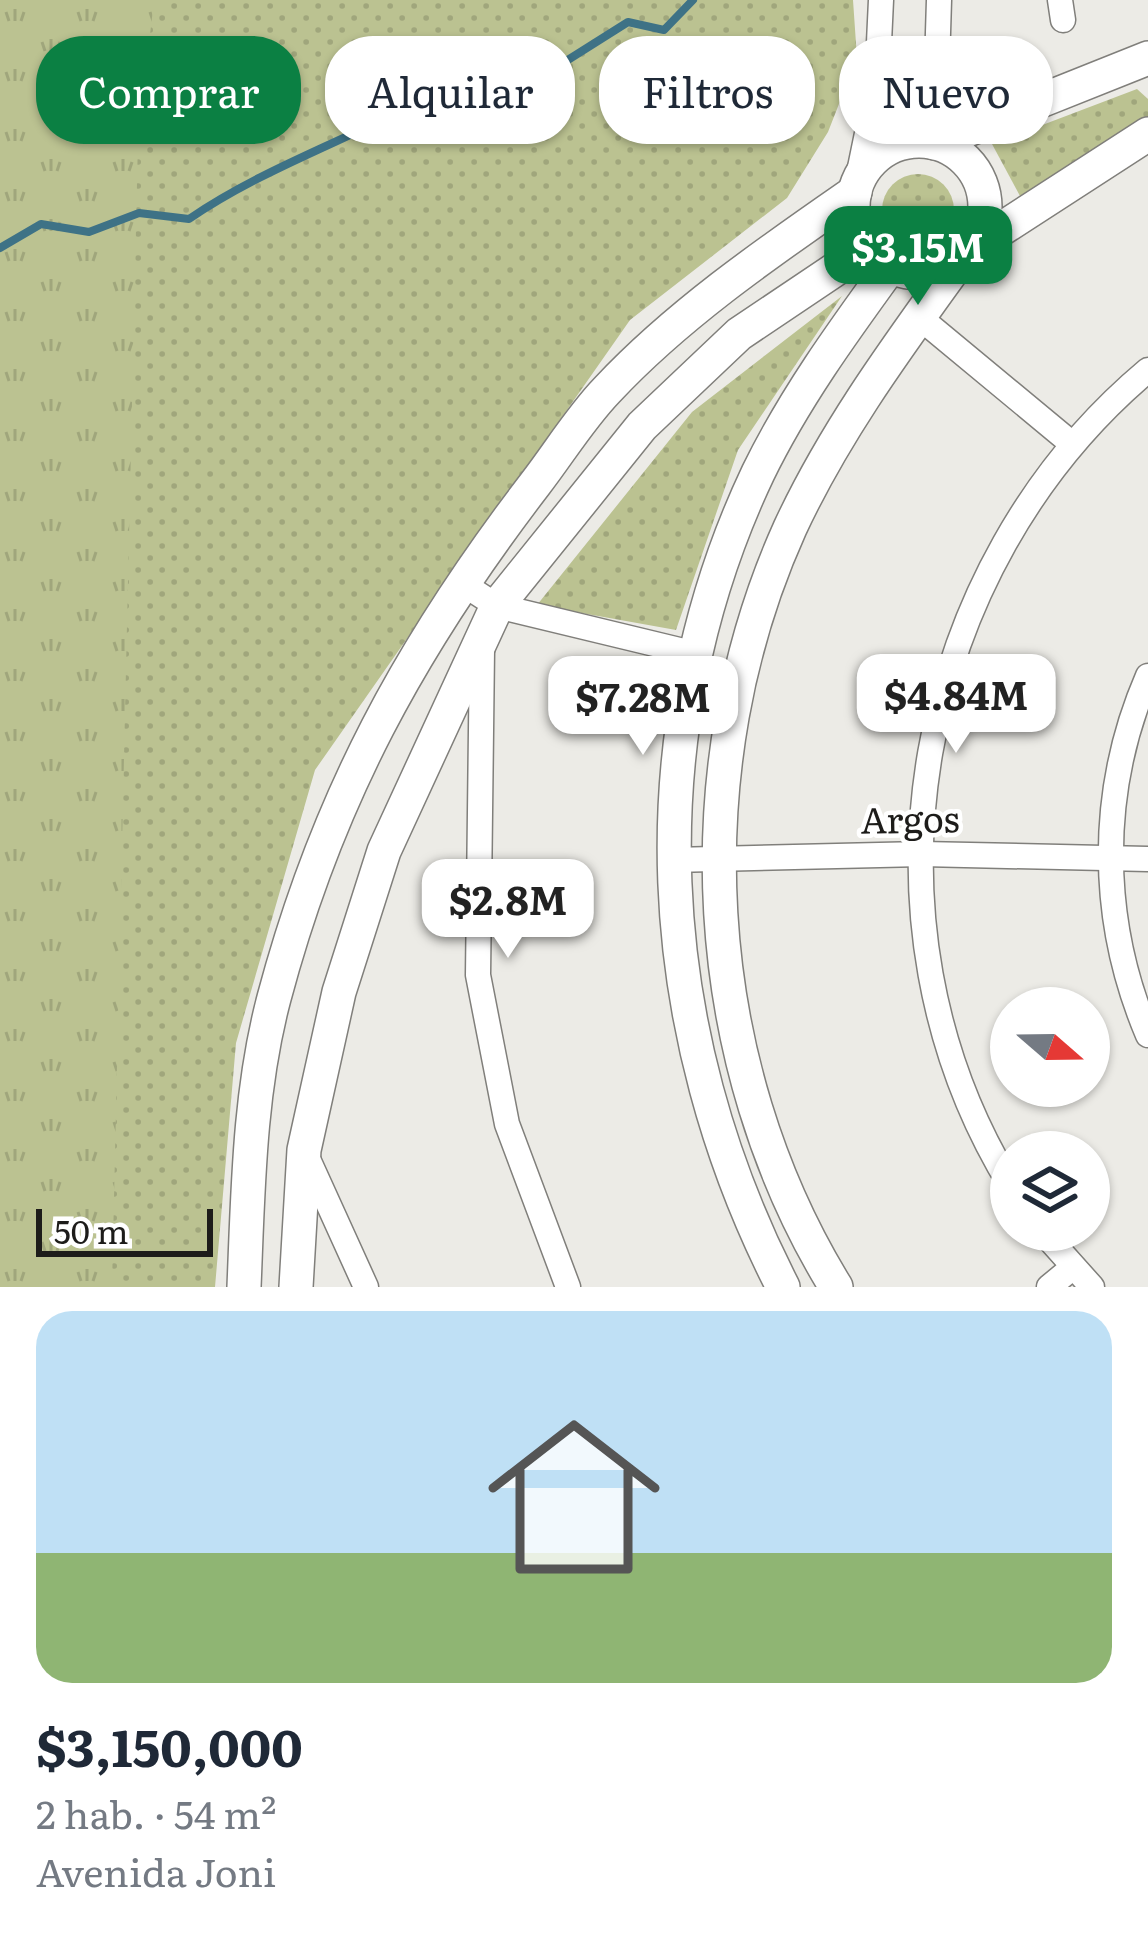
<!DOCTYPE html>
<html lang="es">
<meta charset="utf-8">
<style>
body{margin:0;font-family:Literata,serif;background:#f6f6f7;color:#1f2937;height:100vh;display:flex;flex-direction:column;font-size:45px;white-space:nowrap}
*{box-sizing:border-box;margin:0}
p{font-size:39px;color:#747a83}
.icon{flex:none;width:66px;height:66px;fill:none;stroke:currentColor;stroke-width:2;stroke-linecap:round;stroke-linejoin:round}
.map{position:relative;height:1287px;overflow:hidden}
.drawer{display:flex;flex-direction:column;background:#fff;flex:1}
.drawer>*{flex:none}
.banner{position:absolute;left:36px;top:36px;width:1077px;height:108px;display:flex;gap:24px}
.needle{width:78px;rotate:110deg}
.controls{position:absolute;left:990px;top:987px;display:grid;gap:24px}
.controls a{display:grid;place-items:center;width:120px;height:120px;border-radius:50%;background:#fff;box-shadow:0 3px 9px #0004;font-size:60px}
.scale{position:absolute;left:36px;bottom:30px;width:177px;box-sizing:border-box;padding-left:12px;border:6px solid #1d1c1a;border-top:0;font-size:33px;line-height:42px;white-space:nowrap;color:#1d1c1a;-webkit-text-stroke:9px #fff;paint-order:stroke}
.price{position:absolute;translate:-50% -102px;padding:0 27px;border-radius:24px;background:#fff;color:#222;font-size:39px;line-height:78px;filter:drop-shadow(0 3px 6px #0008)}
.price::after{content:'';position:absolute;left:50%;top:72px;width:36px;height:27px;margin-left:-18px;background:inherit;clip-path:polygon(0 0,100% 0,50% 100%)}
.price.selected{background:#0b8043;color:#fff}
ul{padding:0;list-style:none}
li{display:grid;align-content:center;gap:24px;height:636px;padding:0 36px}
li+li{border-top:3px solid #e0e1e3}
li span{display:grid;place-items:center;height:372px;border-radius:36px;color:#555}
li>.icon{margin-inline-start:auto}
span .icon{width:216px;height:216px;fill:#fffc;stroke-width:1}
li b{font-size:51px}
.pill{padding:0 42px;border-radius:48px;background:#fff;box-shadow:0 3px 9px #0004;font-size:42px;line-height:108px}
.pill.selected{background:#0b8043;color:#fff}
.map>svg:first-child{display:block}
.grass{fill:url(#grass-dots)}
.park{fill:url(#park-tufts)}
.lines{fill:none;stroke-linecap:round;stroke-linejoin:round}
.stream{stroke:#3e7286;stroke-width:8}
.street-casing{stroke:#807f7b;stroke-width:27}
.secondary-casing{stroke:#807f7b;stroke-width:36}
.street{stroke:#fff;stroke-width:24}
.secondary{stroke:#fff;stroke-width:33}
.labels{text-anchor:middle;stroke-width:9;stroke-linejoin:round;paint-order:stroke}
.street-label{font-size:36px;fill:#1d1c1a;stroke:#fff}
</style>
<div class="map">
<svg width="1148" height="1287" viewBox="0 0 1148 1287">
<defs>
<pattern id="grass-dots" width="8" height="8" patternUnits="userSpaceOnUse" patternTransform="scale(3)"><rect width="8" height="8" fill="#bbc291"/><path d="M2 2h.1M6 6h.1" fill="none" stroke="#a0a67c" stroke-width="1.8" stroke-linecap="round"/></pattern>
<pattern id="park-tufts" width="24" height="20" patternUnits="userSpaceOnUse" patternTransform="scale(3)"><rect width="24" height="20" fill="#bbc291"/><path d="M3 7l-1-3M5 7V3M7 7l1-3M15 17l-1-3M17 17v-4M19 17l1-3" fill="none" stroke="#a0a67c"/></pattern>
</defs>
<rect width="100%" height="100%" fill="#ecebe6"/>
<!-- grass -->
<g class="grass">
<path d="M0 0H853L857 58 828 132 787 198 630 320 315 770 236 1043 215 1287H0Z"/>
<path d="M1137 89 1148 99V120L1020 196 992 144Z"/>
<circle cx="918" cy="210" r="36"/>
<path d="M842 296 738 450 676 630 537 605 692 412Z"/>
</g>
<!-- park -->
<path class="park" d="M0 0H154L138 139 112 1287H0Z"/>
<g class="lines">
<!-- stream -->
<path class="stream" d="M0 248 41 224 89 232 139 213 189 219C268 165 360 136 444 88L477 98 545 56 563 63 628 22 664 30 693 0"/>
<defs>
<g id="street">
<path d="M1060 0 1063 20"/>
<path d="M920 141 937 65 939 0"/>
<path d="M855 192 877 85 881 0"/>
<path d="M919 317 1071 443"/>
<path d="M460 582 497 606 696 654"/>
<path d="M482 649 478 975 507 1124 568 1287"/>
<path d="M1148 676C1098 791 1099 920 1148 1035"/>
<path d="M673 860 922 854 1148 859"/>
<path d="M307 1157 366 1287"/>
<path d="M1011 1186C848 921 913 567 1148 370"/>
<path d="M1041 1230 1092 1287"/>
<path d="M1049 1287 1072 1268"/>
</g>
<g id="secondary">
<circle cx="919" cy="207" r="66"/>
<path d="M935 143 1148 58"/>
<path d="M972 248 1148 134"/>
<path d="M244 1287C248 1191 249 1092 274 998 327 799 410 647 535 484 559 453 580 418 607 390 678 314 770 251 855 192"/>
<path d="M296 1287 304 1150 339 992 384 851 497 606 642 426 739 334 867 248"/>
<path d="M783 1287C652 1032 634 735 758 473 794 399 842 333 890 267"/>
<path d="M836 1287C698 1063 682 767 790 528 835 431 898 346 960 260"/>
</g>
</defs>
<!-- street casing -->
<use href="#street" class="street-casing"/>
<!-- secondary casing -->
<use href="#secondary" class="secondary-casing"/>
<!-- street -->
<use href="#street" class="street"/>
<!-- secondary -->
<use href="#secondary" class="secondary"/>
</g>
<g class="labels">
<!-- street labels -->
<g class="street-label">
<text transform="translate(910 820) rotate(-1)" y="13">Argos</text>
</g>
</g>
</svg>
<div class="controls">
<a><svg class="needle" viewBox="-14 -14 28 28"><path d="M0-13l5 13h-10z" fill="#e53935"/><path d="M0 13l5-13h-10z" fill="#747a83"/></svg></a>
<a><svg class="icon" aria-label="layers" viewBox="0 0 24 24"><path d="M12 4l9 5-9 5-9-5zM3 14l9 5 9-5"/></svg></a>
</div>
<div class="scale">50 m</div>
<b class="price selected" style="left:918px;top:308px">$3.15M</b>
<b class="price" style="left:956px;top:756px">$4.84M</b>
<b class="price" style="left:643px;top:758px">$7.28M</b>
<b class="price" style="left:508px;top:961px">$2.8M</b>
<div class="banner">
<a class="pill selected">Comprar</a>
<a class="pill">Alquilar</a>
<a class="pill">Filtros</a>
<a class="pill">Nuevo</a>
</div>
</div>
<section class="drawer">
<ul>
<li><span style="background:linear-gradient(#bfe0f5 65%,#8fb573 0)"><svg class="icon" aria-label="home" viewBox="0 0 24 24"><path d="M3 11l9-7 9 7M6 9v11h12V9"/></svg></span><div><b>$3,150,000</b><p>2 hab. · 54 m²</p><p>Avenida Joni</p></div></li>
</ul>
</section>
